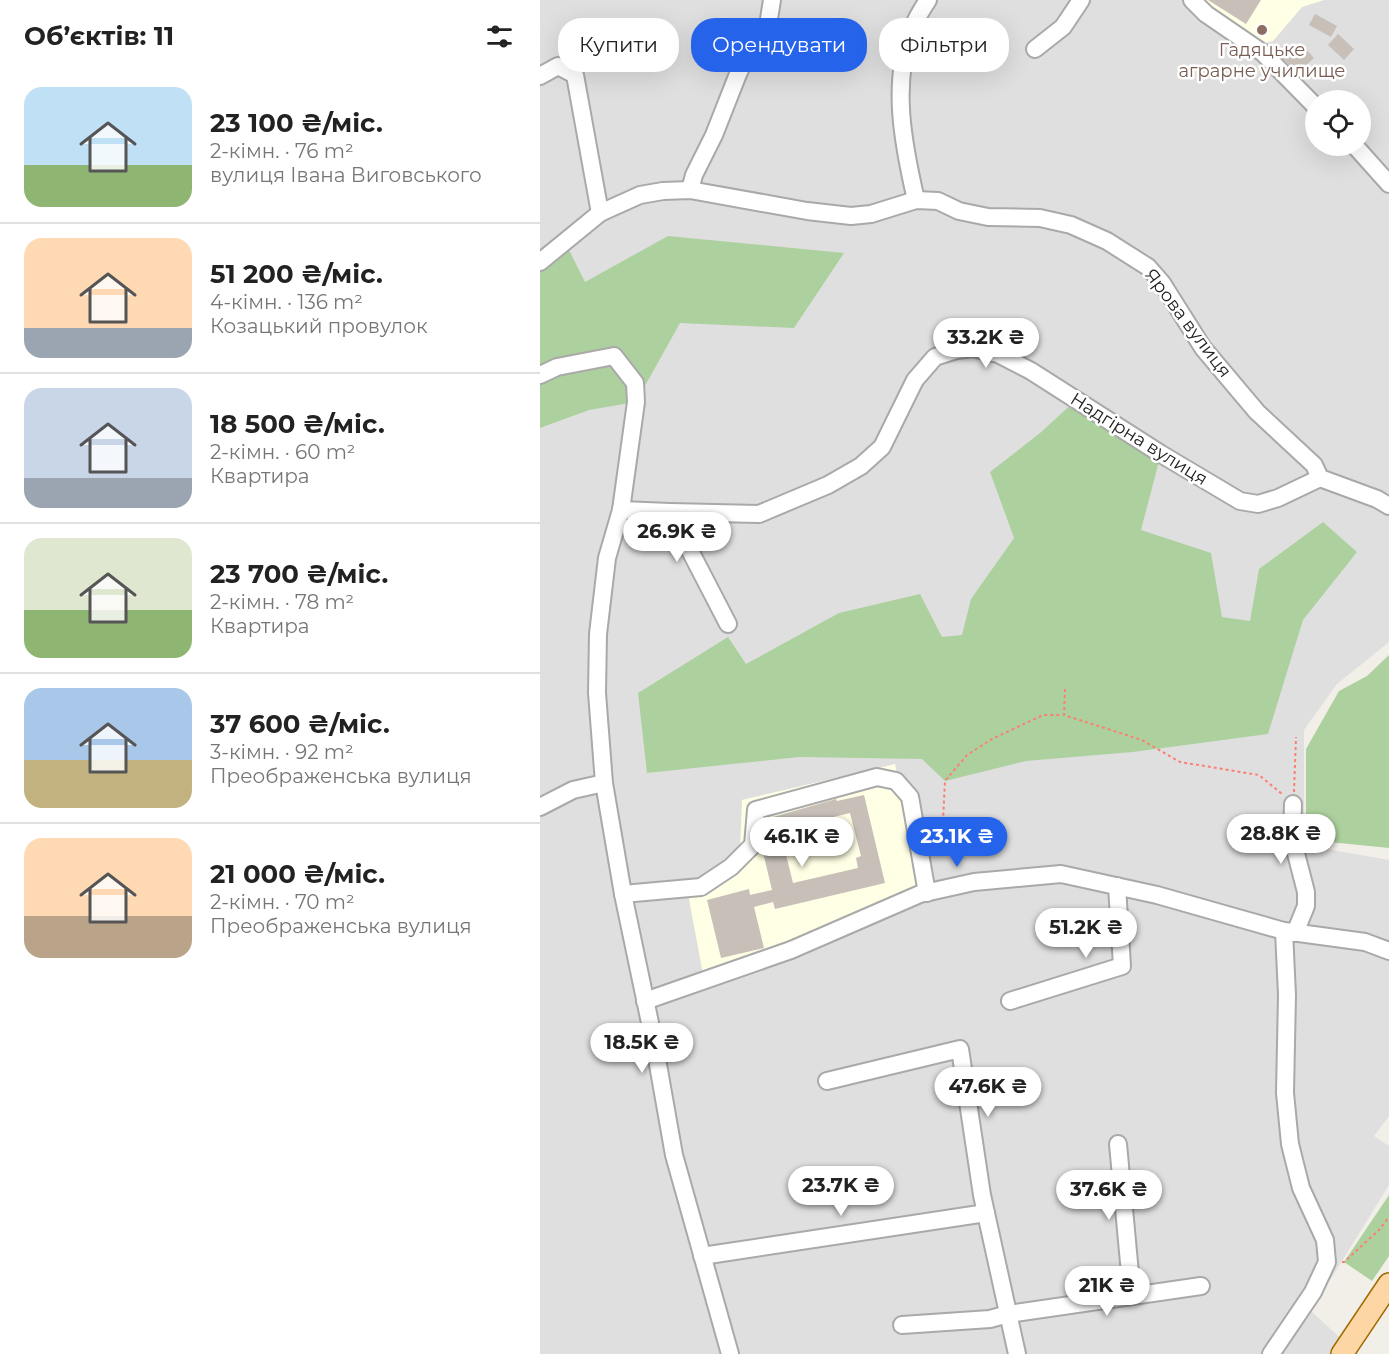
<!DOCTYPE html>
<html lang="uk">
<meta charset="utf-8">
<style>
body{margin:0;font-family:Montserrat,sans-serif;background:#f6f6f6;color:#222;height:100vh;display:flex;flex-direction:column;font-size:22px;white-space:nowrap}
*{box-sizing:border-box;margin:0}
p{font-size:20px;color:#767676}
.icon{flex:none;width:33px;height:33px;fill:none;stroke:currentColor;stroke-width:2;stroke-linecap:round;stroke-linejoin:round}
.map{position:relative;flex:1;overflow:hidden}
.side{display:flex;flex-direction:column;background:#fff;width:540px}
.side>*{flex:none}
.top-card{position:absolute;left:18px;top:18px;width:570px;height:54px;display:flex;gap:12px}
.controls{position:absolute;left:765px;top:90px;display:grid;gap:12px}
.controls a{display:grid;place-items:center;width:66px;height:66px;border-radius:50%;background:#fff;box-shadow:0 6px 24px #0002;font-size:30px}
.price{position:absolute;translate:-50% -51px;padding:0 14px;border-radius:21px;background:#fff;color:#222;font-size:20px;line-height:39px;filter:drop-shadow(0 2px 3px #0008)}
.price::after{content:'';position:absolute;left:50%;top:36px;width:18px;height:14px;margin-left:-9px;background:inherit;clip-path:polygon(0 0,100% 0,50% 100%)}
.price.selected{background:#2563eb;color:#fff}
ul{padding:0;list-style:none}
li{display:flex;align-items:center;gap:18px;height:150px;padding:0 24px}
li+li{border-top:2px solid #e0e0e0}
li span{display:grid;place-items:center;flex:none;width:168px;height:120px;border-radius:18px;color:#555}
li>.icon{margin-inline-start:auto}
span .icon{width:72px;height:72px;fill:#fffc;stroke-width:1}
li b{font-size:26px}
h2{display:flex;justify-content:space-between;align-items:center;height:72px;padding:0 24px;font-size:26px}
.pill{padding:0 21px;border-radius:24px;background:#fff;box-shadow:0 6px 24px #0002;font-size:21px;line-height:54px}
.pill.selected{background:#2563eb;color:#fff}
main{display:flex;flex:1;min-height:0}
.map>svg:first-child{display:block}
.residential{fill:#e0dfdf;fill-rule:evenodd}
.education{fill:#ffffe5}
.forest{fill:#add19e}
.building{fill:#c7bfb8;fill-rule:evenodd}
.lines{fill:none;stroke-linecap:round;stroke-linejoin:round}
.minor-casing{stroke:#a9a9a9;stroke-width:20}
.major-casing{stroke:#a06b00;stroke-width:24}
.path{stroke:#fa8072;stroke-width:2;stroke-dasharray:3 3;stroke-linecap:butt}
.minor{stroke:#fff;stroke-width:16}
.major{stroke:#fcd6a4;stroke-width:21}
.education-dot{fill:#8d6e63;stroke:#fff;stroke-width:2}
.labels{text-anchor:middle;stroke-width:5;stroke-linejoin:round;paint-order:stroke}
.education-label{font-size:18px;fill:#785e54;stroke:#fff}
.street-label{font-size:18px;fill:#222;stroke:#fff}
</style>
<main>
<section class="side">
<h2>Об’єктів: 11<svg class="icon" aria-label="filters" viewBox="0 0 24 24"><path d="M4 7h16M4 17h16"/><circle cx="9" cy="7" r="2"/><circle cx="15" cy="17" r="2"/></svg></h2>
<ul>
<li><span style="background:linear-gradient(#bfe0f5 65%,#8fb573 0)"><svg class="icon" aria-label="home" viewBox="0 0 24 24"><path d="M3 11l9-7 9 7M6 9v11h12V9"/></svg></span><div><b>23 100 ₴/міс.</b><p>2-кімн. · 76 m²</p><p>вулиця Івана Виговського</p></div></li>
<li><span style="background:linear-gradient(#ffd9b3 75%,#9aa5b1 0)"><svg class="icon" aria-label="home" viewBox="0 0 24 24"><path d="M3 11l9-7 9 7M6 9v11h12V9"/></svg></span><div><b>51 200 ₴/міс.</b><p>4-кімн. · 136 m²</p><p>Козацький провулок</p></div></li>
<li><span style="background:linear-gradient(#c9d6e8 75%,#9aa5b1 0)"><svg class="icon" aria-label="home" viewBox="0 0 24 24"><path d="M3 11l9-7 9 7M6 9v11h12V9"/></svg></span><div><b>18 500 ₴/міс.</b><p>2-кімн. · 60 m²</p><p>Квартира</p></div></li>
<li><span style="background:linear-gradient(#dfe7d0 60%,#8fb573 0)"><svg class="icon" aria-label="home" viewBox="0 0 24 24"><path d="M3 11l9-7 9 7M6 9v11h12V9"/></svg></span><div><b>23 700 ₴/міс.</b><p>2-кімн. · 78 m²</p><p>Квартира</p></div></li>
<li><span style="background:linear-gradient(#a9c7e8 60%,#c2b280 0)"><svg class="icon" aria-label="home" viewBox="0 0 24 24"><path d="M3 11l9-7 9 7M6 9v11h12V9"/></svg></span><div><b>37 600 ₴/міс.</b><p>3-кімн. · 92 m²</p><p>Преображенська вулиця</p></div></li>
<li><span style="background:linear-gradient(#ffd9b3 65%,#b9a48a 0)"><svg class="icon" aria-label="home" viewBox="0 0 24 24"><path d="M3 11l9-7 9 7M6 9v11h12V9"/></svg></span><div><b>21 000 ₴/міс.</b><p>2-кімн. · 70 m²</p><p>Преображенська вулиця</p></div></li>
</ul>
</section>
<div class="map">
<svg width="849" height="1354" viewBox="0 0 849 1354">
<rect width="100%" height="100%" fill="#f2efe9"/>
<!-- residential -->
<path class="residential" d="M0 0H849V642L797 684 764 730V845L849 860V1116L834 1136 849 1146V1185L771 1311 818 1354H0ZM776 100H820V146H776Z"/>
<!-- education -->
<g class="education">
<path d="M660 0H784L762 7 733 41 722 44Z"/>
<path d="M355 764 380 888 320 915 163 974 146 883 160 881 200 850 202 800Z"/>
</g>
<!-- forest -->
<g class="forest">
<path d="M128 236 304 253 254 328 140 323 96 402 49 410 0 428V262L25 242 45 282Z"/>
<path d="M536 400 621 454 601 530 671 553 682 617 710 621 719 569 783 522 817 552 763 620 728 734 593 752 486 761 405 781 382 759 259 757 107 773 98 693 188 637 206 664 299 613 380 594 402 637 422 635 431 599 474 538 450 472 500 433Z"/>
<path d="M849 655V848L769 840 766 818V749L799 691 827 676Z"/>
<path d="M849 1195V1256L832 1281 804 1262Z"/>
</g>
<!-- building -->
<g class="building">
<path d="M668 0H721L706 24Z"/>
<path d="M775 14 797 26 791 37 769 25Z"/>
<path d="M798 34 814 49 804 60 788 45Z"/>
<path d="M754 45 760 52 765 48 774 58 758 73 741 57Z"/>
<path d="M324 795 345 883 235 909 233 902 214 907 224 948 181 958 167 900 209 889 210 895 232 890 222 848 226 819 296 799 297 801ZM310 813 321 856 316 858 318 868 253 883 240 830Z"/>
</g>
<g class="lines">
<defs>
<g id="minor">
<path d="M652 0 666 14 723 53 776 107"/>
<path d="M495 49 523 27 541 0"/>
<path d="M0 76 18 66 35 75 60 213"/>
<path d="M815 146 849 184"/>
<path d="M150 190 154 175 174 135 198 74 213 43 228 25 232 0"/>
<path d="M376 200C363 144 351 83 372 29 376 19 382 9 388 0"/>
<path d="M0 262 60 213 100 195 123 191 150 190 267 211 311 216 331 214 376 200 398 201 419 211 448 217 500 218 531 225 567 241 608 267 622 283 663 348 717 412 774 465 780 478 837 499 849 506"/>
<path d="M0 375 17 367 74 356 95 383 96 402 81 510 67 558 58 634 57 693 64 783 83 894 114 1042 134 1155 190 1354"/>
<path d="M81 510 130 512 188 624"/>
<path d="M130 512 219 514 288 485 321 466 342 447 375 380 395 357 417 350 433 348 458 354 491 371 621 454 700 501 718 504 738 498 780 478"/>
<path d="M753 804 752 838 766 892V906L755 933"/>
<path d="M0 807 33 790 64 783"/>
<path d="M83 894 161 887 191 867 213 845 216 810 337 777 356 781 370 797 387 893"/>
<path d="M105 1001 251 950 380 894 434 882 521 874 617 895 744 931 825 942 849 951"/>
<path d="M470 1001 582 966 577 886"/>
<path d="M287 1081 420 1049 442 1195 477 1354"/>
<path d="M578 1144 592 1295"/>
<path d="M162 1256 446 1213"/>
<path d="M362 1325 450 1319 468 1314 661 1286"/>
<path d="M731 1354 773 1292 787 1262 785 1240 761 1188 750 1144 745 1093 747 995 744 931"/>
</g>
<path id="major" d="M802 1354 849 1284"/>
</defs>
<!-- minor casing -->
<use href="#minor" class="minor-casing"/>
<!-- major casing -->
<use href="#major" class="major-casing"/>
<!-- path -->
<g class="path">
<path d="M525 689 524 715 602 740 640 762 719 775 742 794"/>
<path d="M754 792 756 737"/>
<path d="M390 824 403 820 405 781 427 755 452 739 503 715H522"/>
<path d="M802 1262H804L839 1230 849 1217"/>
</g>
<!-- minor -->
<use href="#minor" class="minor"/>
<!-- major -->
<use href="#major" class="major"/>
</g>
<!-- markers -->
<circle class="education-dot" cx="722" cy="30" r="6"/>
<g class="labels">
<!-- education labels -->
<g class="education-label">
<text x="722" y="56">Гадяцьке<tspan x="722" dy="21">аграрне училище</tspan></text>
</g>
<!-- street labels -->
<g class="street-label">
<text transform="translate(648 323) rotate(53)" y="6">Ярова вулиця</text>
<text transform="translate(599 439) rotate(32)" y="6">Надгірна вулиця</text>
</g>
</g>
</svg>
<div class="controls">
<a><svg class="icon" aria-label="locate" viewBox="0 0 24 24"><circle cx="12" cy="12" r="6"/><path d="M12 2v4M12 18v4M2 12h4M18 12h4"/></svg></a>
</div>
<b class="price" style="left:446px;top:369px">33.2K ₴</b>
<b class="price" style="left:137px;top:563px">26.9K ₴</b>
<b class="price" style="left:741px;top:865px">28.8K ₴</b>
<b class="price" style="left:262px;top:868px">46.1K ₴</b>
<b class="price selected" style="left:417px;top:868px">23.1K ₴</b>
<b class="price" style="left:546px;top:959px">51.2K ₴</b>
<b class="price" style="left:102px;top:1074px">18.5K ₴</b>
<b class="price" style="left:448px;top:1118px">47.6K ₴</b>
<b class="price" style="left:301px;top:1217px">23.7K ₴</b>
<b class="price" style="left:569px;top:1221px">37.6K ₴</b>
<b class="price" style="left:567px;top:1317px">21K ₴</b>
<div class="top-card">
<a class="pill">Купити</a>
<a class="pill selected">Орендувати</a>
<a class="pill">Фільтри</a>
</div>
</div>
</main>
